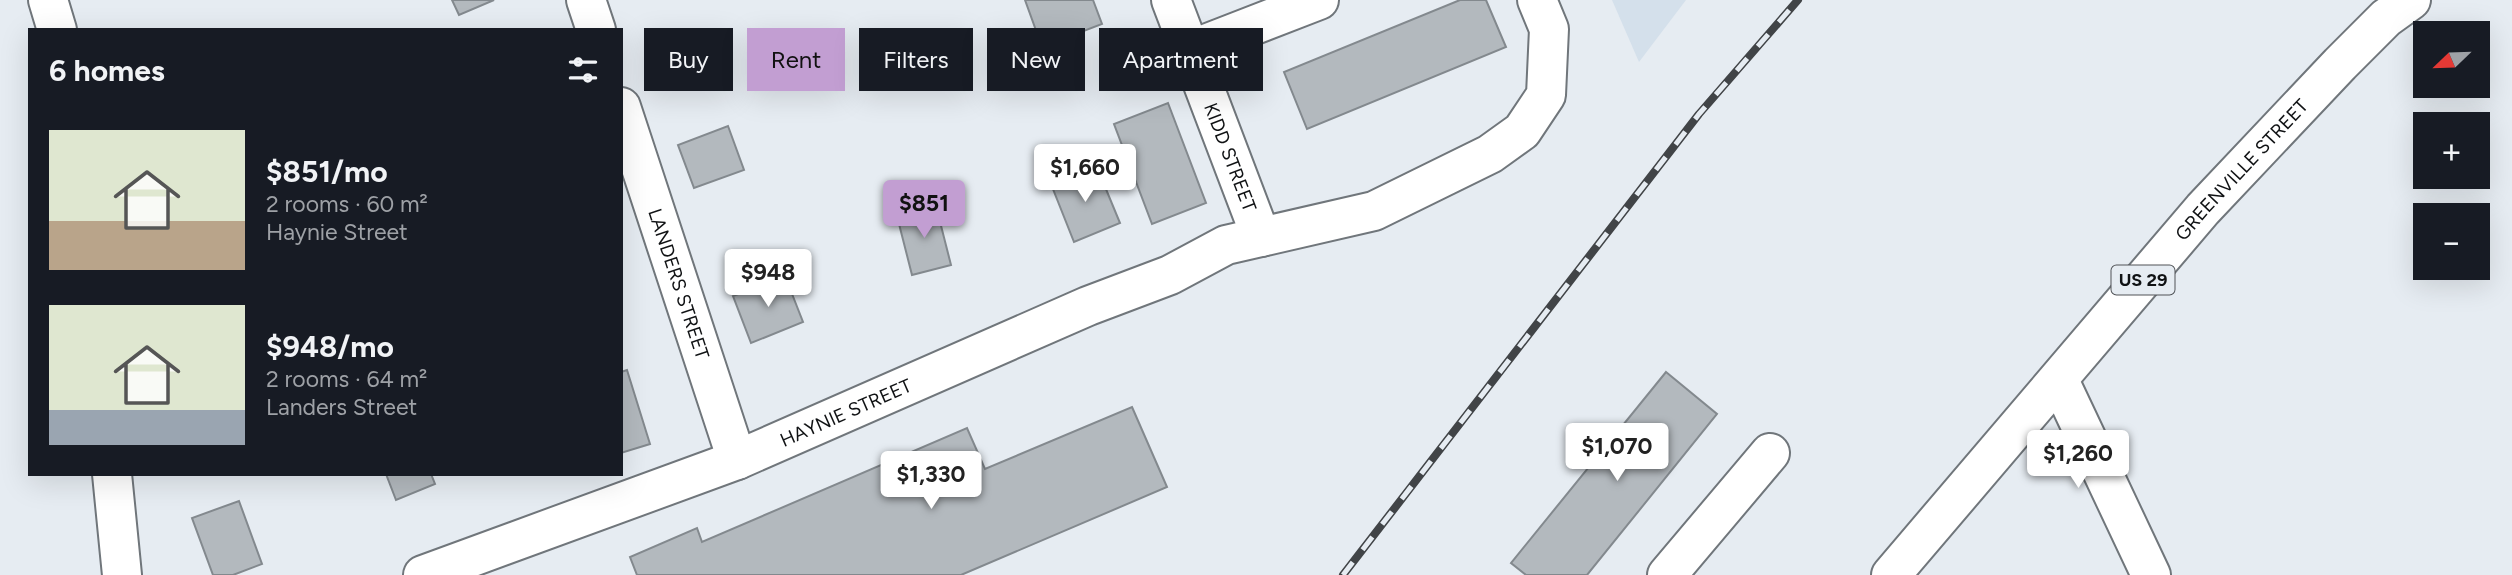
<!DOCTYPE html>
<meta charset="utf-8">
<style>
body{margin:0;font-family:Figtree,sans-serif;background:#242831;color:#f1f3f6;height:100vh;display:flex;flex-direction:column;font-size:26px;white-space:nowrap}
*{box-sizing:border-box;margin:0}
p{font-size:23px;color:#9ea1a6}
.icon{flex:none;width:38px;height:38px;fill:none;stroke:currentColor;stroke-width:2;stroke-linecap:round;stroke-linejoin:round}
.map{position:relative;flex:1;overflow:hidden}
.panel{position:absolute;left:28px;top:28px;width:595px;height:448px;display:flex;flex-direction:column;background:#171b24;border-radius:0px;box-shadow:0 7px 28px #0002}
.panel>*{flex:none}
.guide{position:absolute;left:644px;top:28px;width:665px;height:63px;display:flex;gap:14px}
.needle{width:46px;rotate:247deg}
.buttons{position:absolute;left:2413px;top:21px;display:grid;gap:14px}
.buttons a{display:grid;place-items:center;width:77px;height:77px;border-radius:0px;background:#171b24;box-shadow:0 7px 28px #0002;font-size:35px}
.price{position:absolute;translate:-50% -60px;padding:0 16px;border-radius:7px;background:#fff;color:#222;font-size:23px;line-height:46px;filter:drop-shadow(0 2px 4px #0008)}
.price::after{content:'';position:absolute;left:50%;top:42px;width:21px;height:16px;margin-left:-10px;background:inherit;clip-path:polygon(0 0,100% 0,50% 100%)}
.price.active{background:#c29ed2;color:#111}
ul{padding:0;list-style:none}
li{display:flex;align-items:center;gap:21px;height:175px;padding:0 21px}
li span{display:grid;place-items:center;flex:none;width:196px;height:140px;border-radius:0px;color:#555}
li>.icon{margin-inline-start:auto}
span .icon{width:84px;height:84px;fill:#fffc;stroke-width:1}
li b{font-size:30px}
h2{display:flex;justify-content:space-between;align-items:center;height:84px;padding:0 21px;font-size:30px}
.pill{padding:0 24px;border-radius:0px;background:#171b24;box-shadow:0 7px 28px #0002;font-size:24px;line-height:63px}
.pill.active{background:#c29ed2;color:#111}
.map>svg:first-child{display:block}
.built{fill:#d4e0eb}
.building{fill:#b3b9be;stroke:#83898e;stroke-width:2}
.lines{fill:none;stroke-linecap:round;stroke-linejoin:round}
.minor-casing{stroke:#70767b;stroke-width:42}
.major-casing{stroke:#70767b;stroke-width:42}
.minor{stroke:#fff;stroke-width:38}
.major{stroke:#fff;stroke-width:38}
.rail-casing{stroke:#414447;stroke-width:8}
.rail{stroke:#e6ecf2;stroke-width:5;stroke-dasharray:16;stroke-linecap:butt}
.labels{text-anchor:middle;stroke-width:5;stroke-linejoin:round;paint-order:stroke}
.shield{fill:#e6ecf2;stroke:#505357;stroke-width:2}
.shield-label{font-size:18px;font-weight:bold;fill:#101214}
.street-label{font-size:19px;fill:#101214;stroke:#e6ecf2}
</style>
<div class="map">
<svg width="2512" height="575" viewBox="0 0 2512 575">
<rect width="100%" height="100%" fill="#e6ecf2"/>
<!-- built -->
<path class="built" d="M1612 0H1686L1639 62Z"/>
<!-- building -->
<g class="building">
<path d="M452 0H494L459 15Z"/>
<path d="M1025 0H1093L1102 24 1042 47Z"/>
<path d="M1460 0H1486L1506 47 1307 129 1284 72Z"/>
<path d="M1168 103 1206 203 1152 224 1114 124Z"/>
<path d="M728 126 744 170 694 188 678 145Z"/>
<path d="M1096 165 1120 223 1074 242 1051 184Z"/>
<path d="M936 206 951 265 912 275 897 216Z"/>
<path d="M785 276 803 322 751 343 733 296Z"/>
<path d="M627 370 650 444 621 453V372Z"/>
<path d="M1666 372 1717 414 1587 575H1526L1511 563Z"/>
<path d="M1132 407 1167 487 961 575H637L630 557 697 528 702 542 967 428 985 469Z"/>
<path d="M386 474H431L435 484 396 500Z"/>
<path d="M239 501 262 564 233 575H213L192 518Z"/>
</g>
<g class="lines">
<defs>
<g id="minor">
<path d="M48 0 57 30"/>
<path d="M586 0 596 30"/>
<path id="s1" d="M1171 0 1261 237"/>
<path d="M1190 50 1319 0"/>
<path id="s2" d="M621 107 737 460"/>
<path d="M2059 380 2151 575"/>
<path d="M112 474 122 575"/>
<path id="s3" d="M423 575 737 460 1088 306 1170 275 1226 245 1374 211 1490 154 1522 131 1546 95 1549 29 1537 0"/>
<path d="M1667 575 1770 453"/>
</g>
<g id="major">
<path id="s4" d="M1891 575 2203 209 2340 64 2386 18 2411 0"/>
</g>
</defs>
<!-- minor casing -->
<use href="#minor" class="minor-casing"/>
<!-- major casing -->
<use href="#major" class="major-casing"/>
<!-- minor -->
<use href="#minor" class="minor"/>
<!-- major -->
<use href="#major" class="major"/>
<defs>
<path id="rail" d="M1343 575 1699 114 1798 0"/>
</defs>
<!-- rail casing -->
<use href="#rail" class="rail-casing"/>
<!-- rail -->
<use href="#rail" class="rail"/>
</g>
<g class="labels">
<!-- shield labels -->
<rect class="shield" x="2111.5" y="265.5" width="63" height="29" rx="5"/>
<g class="shield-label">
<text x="2143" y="286">US 29</text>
</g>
<!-- street labels -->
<g class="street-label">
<text dy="7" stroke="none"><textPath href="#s1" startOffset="168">KIDD STREET</textPath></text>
<text dy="7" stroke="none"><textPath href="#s4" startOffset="536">GREENVILLE STREET</textPath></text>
<text dy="7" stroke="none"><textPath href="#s2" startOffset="186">LANDERS STREET</textPath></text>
<text dy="7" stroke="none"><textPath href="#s3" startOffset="453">HAYNIE STREET</textPath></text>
</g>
</g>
</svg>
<div class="buttons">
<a><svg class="needle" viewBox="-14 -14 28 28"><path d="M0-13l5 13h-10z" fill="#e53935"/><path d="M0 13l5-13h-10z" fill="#9ea1a6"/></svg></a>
<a>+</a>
<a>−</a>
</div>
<b class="price" style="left:1085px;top:204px">$1,660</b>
<b class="price active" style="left:924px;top:240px">$851</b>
<b class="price" style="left:768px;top:309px">$948</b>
<b class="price" style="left:1617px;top:483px">$1,070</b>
<b class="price" style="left:2078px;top:490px">$1,260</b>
<b class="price" style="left:931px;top:511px">$1,330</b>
<div class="guide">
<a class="pill">Buy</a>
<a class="pill active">Rent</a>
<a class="pill">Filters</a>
<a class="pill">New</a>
<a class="pill">Apartment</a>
</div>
<section class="panel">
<h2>6 homes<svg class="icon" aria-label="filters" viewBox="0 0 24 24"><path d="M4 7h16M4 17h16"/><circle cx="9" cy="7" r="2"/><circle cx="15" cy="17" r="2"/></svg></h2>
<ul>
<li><span style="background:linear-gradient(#dfe7d0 65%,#b9a48a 0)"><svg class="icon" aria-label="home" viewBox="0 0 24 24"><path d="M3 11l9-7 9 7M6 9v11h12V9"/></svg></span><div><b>$851/mo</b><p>2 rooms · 60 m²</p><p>Haynie Street</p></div></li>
<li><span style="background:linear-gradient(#dfe7d0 75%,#9aa5b1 0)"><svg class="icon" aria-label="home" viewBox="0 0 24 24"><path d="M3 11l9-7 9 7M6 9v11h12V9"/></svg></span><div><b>$948/mo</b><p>2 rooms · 64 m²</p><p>Landers Street</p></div></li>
</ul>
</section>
</div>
